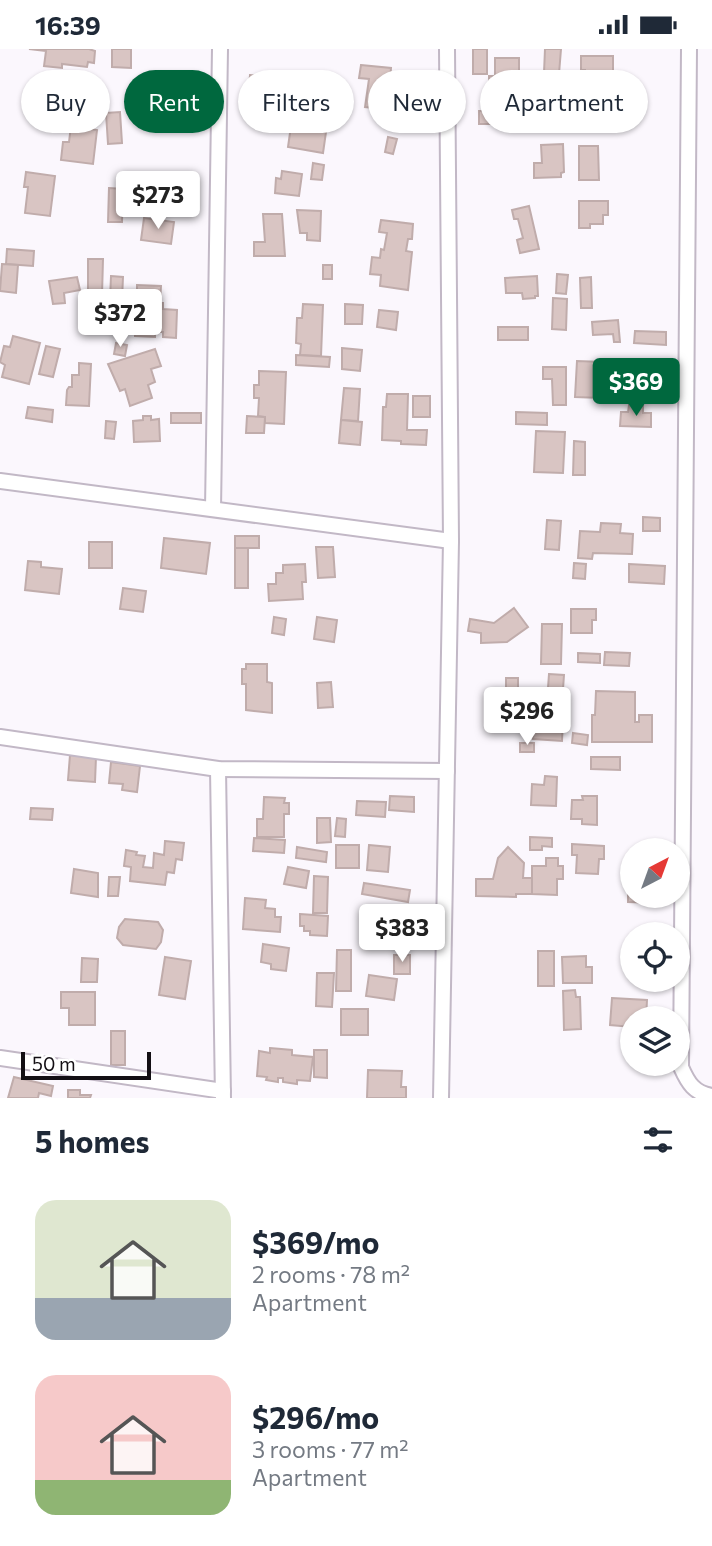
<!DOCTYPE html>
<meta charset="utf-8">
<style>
body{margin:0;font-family:Commissioner,sans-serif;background:#f6f6f7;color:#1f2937;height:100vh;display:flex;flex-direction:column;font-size:26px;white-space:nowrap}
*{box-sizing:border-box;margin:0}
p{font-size:23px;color:#747a83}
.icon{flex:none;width:38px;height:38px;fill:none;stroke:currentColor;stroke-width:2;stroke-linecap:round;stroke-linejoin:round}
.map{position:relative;height:1049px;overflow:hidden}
.panel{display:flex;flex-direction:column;background:#fff;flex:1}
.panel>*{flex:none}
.guide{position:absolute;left:21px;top:21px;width:670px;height:63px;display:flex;gap:14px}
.needle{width:46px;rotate:41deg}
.tools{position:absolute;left:620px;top:789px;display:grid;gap:14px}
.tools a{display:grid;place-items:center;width:70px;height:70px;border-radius:50%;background:#fff;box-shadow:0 2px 5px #0004;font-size:35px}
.scale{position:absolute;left:21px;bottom:18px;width:130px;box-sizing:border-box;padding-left:7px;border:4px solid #130f14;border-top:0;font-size:19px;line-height:24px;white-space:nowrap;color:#130f14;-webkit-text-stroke:5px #fff;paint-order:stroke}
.price{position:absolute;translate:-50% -60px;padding:0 16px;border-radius:7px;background:#fff;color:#222;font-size:23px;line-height:46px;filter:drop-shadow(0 2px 4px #0008)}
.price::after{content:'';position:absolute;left:50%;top:42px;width:21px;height:16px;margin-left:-10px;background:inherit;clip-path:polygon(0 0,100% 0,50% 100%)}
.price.selected{background:#00683e;color:#fff}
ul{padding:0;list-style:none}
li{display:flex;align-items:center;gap:21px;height:175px;padding:0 35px}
li span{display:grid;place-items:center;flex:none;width:196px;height:140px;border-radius:21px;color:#555}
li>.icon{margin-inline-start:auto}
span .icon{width:84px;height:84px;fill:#fffc;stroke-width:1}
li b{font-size:30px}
h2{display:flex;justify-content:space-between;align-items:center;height:84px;padding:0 35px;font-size:30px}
.chip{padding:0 24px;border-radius:32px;background:#fff;box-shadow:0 2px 5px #0004;font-size:24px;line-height:63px}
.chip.selected{background:#00683e;color:#fff}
.status{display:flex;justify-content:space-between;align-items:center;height:49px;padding:0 35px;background:#fff;direction:ltr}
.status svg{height:19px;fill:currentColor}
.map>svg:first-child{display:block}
.building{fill:#d9c5c3;stroke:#c0acab;stroke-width:2}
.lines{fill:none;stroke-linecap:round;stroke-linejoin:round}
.street-casing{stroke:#c2b8c6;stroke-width:18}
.street{stroke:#fff;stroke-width:14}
</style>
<div class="status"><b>16:39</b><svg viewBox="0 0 49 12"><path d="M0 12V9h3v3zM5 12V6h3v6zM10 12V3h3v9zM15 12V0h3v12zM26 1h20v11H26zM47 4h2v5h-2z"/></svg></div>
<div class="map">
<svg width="712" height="1049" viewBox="0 0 712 1049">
<rect width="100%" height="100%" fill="#fbf7fd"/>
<!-- building -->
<g class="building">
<path d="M29 0H89L95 2 94 14 88 13 87 18 62 15V19L44 17 46 2Z"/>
<path d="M112 0H131V19L112 18Z"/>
<rect x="473" y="0" width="14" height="25"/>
<path d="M545 0H561L559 25 544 24Z"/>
<path d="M581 7H613V32H585V21H581Z"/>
<path d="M495 9H519V22H538V50H489V27H495Z"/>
<path d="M361 16 391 19 390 32 387 31 386 37 398 38 396 61 365 58 369 30 359 29Z"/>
<path d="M250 26 323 35 321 58 248 50Z"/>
<path d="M556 28 569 29 568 49 555 48Z"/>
<path d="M544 37H556L555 48H543Z"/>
<rect x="479" y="62" width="30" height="13"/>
<path d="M120 63 122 94 108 95 106 64Z"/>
<rect x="518" y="64" width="31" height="11"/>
<path d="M71 77 97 81 93 115 61 111 63 93H69Z"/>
<path d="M291 77 326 83 323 104 288 98Z"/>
<path d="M388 88 397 90 393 105 385 103Z"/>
<path d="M563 95 564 123 561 124V128L534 129V114H542L541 96Z"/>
<path d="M579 97H598L599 131H579Z"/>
<path d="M313 114 324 116 322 131 311 130Z"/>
<path d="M282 122 302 125 299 147 275 144 276 129 281 130Z"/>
<path d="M26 123 55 127 50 167 25 164 28 138H24Z"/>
<path d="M109 139 123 140 122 173H108Z"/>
<path d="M579 152H608V166H603V175H590V179H579Z"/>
<path d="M529 157 539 200 520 204 517 191 523 189 518 170H514L512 161Z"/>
<path d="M297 161 321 162 320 192 307 191V184H300Z"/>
<path d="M263 165H282L285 207H254V193H265Z"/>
<path d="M144 169 174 173 171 195 141 191Z"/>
<path d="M381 171 413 175 412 190H408L406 202 412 203 408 241 380 237 381 226 370 225 372 208 380 209 381 200 384 201 387 184 379 183Z"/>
<path d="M7 200 34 202 33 217 6 215Z"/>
<path d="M88 210H103L102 246 88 245Z"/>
<path d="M2 215 18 216 16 244 0 242Z"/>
<rect x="323" y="216" width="9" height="14"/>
<path d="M557 225 568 226 566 245 556 244Z"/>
<path d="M111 227 123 228 122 251H110Z"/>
<path d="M537 227 538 247H535V249L523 250 522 244H506L505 229Z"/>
<path d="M77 228 80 241 64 244 65 254 53 255 49 232Z"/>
<path d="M591 228 592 259H581L580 229Z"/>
<path d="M137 236 161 237 160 254H163V260L177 261 176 289 163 288V283H155V288L135 287V284L126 283 127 279 107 278 108 254H137Z"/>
<path d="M553 249 567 250 566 281 552 280Z"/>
<path d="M303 255 323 256 321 307 300 306 301 295 296 294 297 269H302Z"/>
<path d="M345 255 363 256 362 275H345Z"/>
<path d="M379 261 398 263 396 281 377 278Z"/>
<path d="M618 271 620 293H614L613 285 593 286 592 273Z"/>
<rect x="498" y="278" width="30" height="13"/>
<path d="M635 282 666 283V296L634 294Z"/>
<path d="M13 287 40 294 29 335 2 328 5 316 0 313 4 297 10 298Z"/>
<path d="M116 294 127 296 125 307 114 305Z"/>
<path d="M46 297 60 300 53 328 39 325Z"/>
<path d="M342 299 362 301 360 322 342 320Z"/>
<path d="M155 300 161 317 151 320 155 333 148 336 152 349 130 357 125 340 120 342 108 315Z"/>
<path d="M296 306 330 308 329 318 296 316Z"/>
<path d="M577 312 602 313 601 349 575 348Z"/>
<path d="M79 314 91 315 89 357 66 356 67 341 69 338H72V326H79Z"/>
<path d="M543 318H566V356H553L552 330H543Z"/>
<path d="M259 322 286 323 284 375 265 374V368L258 367 259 349H254V336H259Z"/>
<path d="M344 339 360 340 358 372 341 371Z"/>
<path d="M387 345H408L407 381H427L426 396 401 395V392L382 391 383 358H386Z"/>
<rect x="413" y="347" width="17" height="21"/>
<path d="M629 356 643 357V364H651V378L620 377 621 363H628Z"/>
<path d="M28 358 53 361 52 373 26 369Z"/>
<path d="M516 363 547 364V376L516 375Z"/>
<rect x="171" y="364" width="30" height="10"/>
<path d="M143 367H151V371L159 370 160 392 134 393 133 372 143 371Z"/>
<path d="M247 367 265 368 264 384H246Z"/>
<path d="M341 371 362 373 360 396 339 394Z"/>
<path d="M106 372 116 373 114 390 105 389Z"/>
<path d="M536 382 565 383 563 424 534 423Z"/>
<path d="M574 392 585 393V426H573Z"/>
<path d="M643 468 660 469V482H643Z"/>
<path d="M547 471 561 472 559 501 545 500Z"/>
<path d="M601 474 621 475 620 484 633 485 632 505 593 504 592 510 578 509 580 482 600 483Z"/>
<rect x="235" y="487" width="24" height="12"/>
<path d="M164 489 210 494 206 525 161 519Z"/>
<rect x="89" y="493" width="23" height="26"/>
<path d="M316 498H333L335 528 318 529Z"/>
<rect x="235" y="499" width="13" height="40"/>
<path d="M28 512 41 513V518L62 520 59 545 25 541Z"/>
<path d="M574 514 586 515 585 530 573 529Z"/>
<path d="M305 515 306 533H302L303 550 269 552 268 535H276V524H283V516Z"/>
<path d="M629 515 665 517 664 535 629 533Z"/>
<path d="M123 539 146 542 143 563 120 560Z"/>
<path d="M514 559 528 578 507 593 481 594V584L468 582 470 570 494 574Z"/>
<path d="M571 560H596V571H592V584H571Z"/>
<path d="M274 568 286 570 284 586 272 584Z"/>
<path d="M317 568 337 571 334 593 314 590Z"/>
<path d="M542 575H562L561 615H541Z"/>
<path d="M605 603 630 604 629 617 604 616Z"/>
<path d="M578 604 600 605V614L578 613Z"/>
<path d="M246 615H267V633L272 634V664L246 661V635H242V620H246Z"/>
<path d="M549 625 564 626 563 640 548 639Z"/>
<rect x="506" y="629" width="12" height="23"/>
<path d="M331 633 333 658 318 659 317 634Z"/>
<path d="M596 642 635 643V673H639V666H652V693H592V666H595Z"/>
<path d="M530 643 550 644 549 656 559 657 558 669 563 670 562 692 533 690 535 660H529Z"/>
<path d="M573 684 588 686 587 696 572 694Z"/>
<rect x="520" y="694" width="14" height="9"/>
<path d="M70 706 96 708 95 733 68 731Z"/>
<path d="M591 708H620V721L591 720Z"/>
<path d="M111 713 140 717 137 743 122 741 123 735 109 734Z"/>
<path d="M545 727 557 728 556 757 531 756 532 735 544 736Z"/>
<path d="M390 747 414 748V763L389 761Z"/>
<path d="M582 747H597V776L582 775V770H571L572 751H583Z"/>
<path d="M264 748 285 749 284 754H289V765H284V788H257V770H263Z"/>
<path d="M357 752 386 753 385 768 356 766Z"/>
<path d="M31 759 53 760 52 771 30 770Z"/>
<path d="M317 769H330L331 793 317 794Z"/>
<path d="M337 769 346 770 345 788 335 787Z"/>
<path d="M530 788 552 789V798L542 797V801H530Z"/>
<path d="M254 789 285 791 284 804 253 802Z"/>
<path d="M165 792 184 794 182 811 176 810 174 824 167 823 165 836 130 832 131 818 124 817 126 801 137 803 136 806 145 807 143 818 153 819 154 804 164 806Z"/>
<path d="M572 795 604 797V810H599L598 825 576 824 577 806H572Z"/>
<rect x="336" y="796" width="23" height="23"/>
<path d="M369 796 390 798 388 823 367 821Z"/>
<path d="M297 798 327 803 326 813 296 809Z"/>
<path d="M508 798 524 814 523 829H532V845H516V848L476 847V830H493L498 809Z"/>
<path d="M546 809H558V817H563V830H557V846L532 845V817H546Z"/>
<path d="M288 818 309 822 306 839 284 835Z"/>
<path d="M74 820 98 824V848L71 844Z"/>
<path d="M314 827 328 828 327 864H313Z"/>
<path d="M109 828H120L118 847H108Z"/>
<path d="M364 834 410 841 408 853 362 845Z"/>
<path d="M628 840H632V847H656V854L628 853Z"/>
<path d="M245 849 266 851 265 859 275 860V868H281L280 883 243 880Z"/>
<path d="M300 865 328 867 327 887 310 886V882H304V877H300Z"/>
<path d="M125 870 158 873 163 881 161 893 156 900 123 896 117 889 119 878Z"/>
<path d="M263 895 289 899 286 922 271 920V915L261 913Z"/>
<path d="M337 901H351V942H336Z"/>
<rect x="538" y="902" width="16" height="35"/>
<rect x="394" y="906" width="16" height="19"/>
<path d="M586 907V918H592V934H563L562 908Z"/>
<path d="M165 908 191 912 185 950 159 946Z"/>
<path d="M82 909 98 910 97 933H81Z"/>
<path d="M317 924H334L332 958 316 957Z"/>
<path d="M369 926 397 930 394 951 366 947Z"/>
<path d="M575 941 576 948H580L581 980 564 981 563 942Z"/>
<path d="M61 943H95V976H69V959H61Z"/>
<path d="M612 949 647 951 646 970H632V978L610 976Z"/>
<rect x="341" y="960" width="27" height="26"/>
<rect x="111" y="982" width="14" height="34"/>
<path d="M270 999 292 1001V1006L313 1008 310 1032 297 1031V1035L283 1033V1029H278V1033L266 1031 267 1028 257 1027 259 1002 270 1004Z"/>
<path d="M314 1001H327V1029L314 1028Z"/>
<path d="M368 1021 402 1022 401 1038H406V1049H367Z"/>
<path d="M14 1028 53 1037 51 1047 39 1044 38 1049H8Z"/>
<path d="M68 1041H80V1046H91L90 1049H68Z"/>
</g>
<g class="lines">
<defs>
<g id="street">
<path d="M689 0 681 1018C688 1034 694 1044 712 1047"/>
<path d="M0 432 451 492"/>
<path d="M213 460 220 0"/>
<path d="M0 688 218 720 447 722"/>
<path d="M218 720 223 1049"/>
<path d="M0 1009 223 1042"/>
<path d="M441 1049 451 492 447 0"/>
</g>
</defs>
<!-- street casing -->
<use href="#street" class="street-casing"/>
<!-- street -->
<use href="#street" class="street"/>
</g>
</svg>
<div class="tools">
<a><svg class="needle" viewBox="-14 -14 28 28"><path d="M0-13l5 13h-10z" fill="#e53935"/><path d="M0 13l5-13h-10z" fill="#747a83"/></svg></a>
<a><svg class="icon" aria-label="locate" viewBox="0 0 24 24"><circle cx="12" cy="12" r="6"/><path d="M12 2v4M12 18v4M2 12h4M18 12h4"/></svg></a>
<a><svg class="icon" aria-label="layers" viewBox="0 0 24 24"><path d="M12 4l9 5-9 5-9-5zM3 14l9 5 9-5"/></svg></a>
</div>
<div class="scale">50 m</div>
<b class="price" style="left:158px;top:182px">$273</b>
<b class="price" style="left:120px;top:300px">$372</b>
<b class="price selected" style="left:636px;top:369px">$369</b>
<b class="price" style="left:527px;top:698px">$296</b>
<b class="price" style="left:402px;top:915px">$383</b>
<div class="guide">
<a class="chip">Buy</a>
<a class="chip selected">Rent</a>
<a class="chip">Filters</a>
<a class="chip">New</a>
<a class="chip">Apartment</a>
</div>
</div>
<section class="panel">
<h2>5 homes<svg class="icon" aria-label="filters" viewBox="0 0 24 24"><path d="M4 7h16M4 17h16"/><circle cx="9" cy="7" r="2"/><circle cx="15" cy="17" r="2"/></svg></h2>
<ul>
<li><span style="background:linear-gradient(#dfe7d0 70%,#9aa5b1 0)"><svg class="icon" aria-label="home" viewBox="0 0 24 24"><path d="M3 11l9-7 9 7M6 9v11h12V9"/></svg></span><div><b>$369/mo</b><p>2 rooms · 78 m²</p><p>Apartment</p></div></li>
<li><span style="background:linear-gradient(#f6c9c9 75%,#8fb573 0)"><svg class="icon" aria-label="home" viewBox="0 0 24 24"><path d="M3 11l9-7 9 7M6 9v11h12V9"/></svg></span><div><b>$296/mo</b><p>3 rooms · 77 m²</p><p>Apartment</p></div></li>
</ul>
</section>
